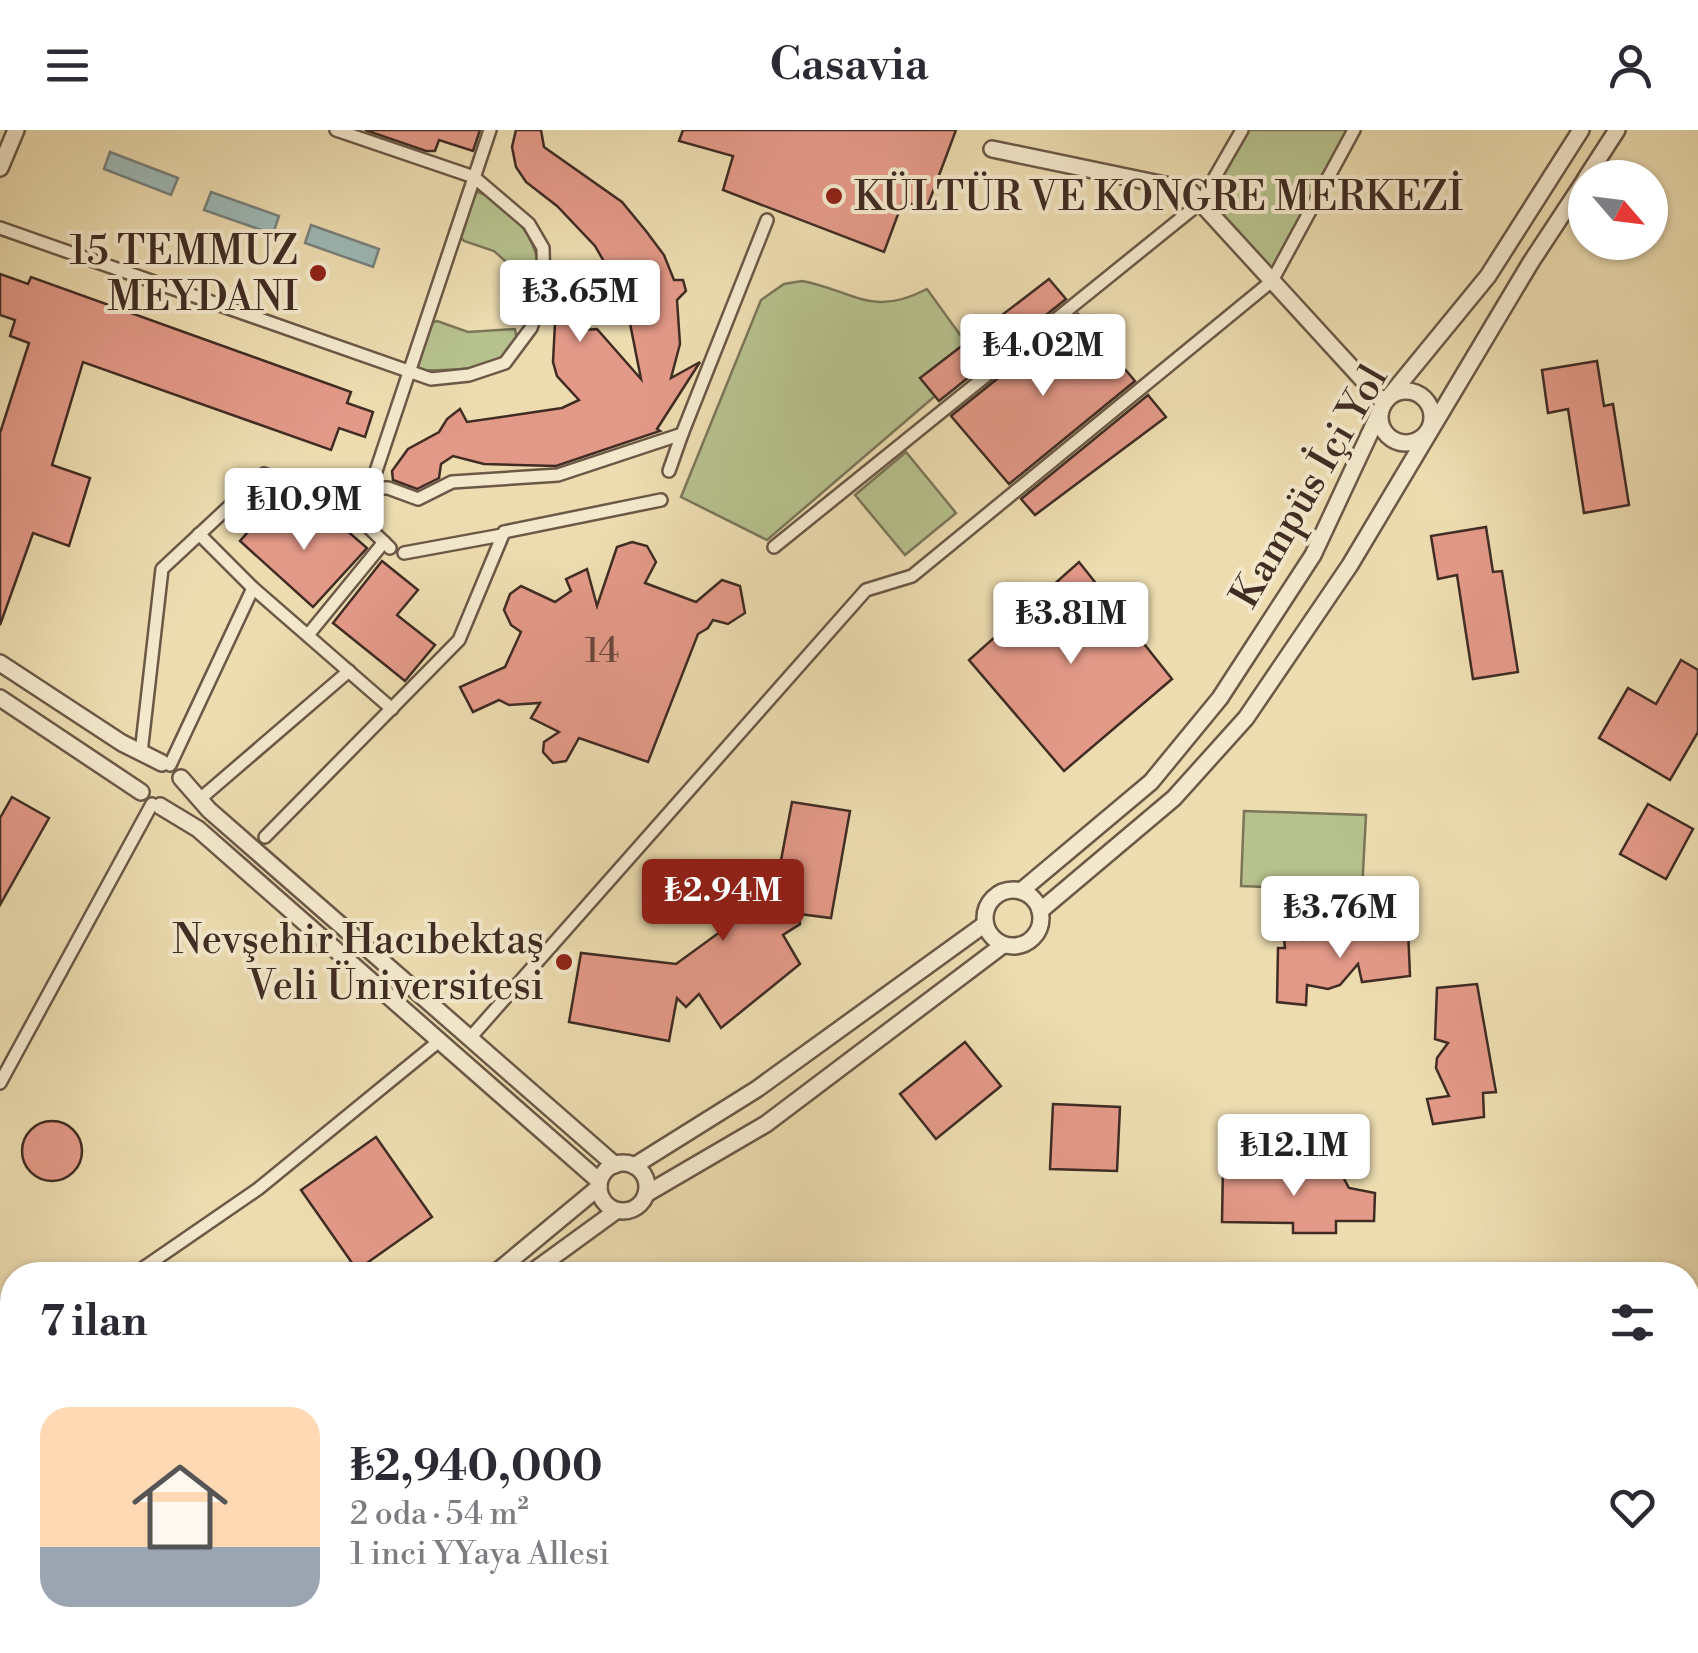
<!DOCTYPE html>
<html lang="tr">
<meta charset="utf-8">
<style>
body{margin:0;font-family:"Libre Bodoni",serif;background:#f7f7f7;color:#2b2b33;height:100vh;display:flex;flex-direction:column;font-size:38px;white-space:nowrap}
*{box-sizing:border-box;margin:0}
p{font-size:32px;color:#7c7c81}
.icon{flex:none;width:55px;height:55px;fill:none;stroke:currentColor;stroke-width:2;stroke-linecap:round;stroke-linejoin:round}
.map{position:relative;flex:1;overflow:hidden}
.sheet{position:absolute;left:0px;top:1132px;width:1700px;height:392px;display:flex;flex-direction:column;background:#fff;border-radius:40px 40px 0 0;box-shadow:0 2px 8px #0004}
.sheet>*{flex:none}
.needle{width:65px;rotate:118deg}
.fabs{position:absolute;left:1568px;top:30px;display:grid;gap:20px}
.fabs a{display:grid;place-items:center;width:100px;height:100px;border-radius:50%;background:#fff;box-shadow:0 2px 8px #0004;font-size:50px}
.price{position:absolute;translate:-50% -85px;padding:0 22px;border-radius:10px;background:#fff;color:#222;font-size:32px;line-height:65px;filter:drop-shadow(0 2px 5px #0008)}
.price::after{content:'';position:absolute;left:50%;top:60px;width:30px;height:22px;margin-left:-15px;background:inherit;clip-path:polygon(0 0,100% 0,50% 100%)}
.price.current{background:#8f2418;color:#fff}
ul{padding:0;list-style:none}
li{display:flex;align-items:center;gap:30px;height:250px;padding:0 40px}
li+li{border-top:2px solid #e1e1e2}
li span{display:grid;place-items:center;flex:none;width:280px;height:200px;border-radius:30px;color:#555}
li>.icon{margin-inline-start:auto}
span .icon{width:120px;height:120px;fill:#fffc;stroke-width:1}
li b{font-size:42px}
h2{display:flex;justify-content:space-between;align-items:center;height:120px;padding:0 40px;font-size:42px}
header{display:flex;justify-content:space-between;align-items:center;height:130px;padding:0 40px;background:#fff;font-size:45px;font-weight:600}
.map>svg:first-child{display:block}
.green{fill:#b6c18d;stroke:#7b7658;stroke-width:2.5}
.water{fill:#9db9b7;stroke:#78817c;stroke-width:2.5}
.building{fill:#e39988;stroke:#402c23;stroke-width:2.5}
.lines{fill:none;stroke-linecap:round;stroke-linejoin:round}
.pedestrian-casing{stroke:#6b5846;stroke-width:16}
.minor-casing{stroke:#6b5846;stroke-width:20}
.pedestrian{stroke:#f3e8cc;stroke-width:11}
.minor{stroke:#f3e8cc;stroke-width:15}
.poi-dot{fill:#8f2418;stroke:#f3e8cc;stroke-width:4}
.labels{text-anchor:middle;stroke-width:8;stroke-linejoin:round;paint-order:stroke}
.number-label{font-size:35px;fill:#69473c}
.poi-label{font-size:40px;fill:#402c23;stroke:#f3e8cc;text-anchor:end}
.street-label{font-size:40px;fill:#402c23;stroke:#f3e8cc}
</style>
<header><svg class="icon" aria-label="menu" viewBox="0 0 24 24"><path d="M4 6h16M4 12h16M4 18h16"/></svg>Casavia<svg class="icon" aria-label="person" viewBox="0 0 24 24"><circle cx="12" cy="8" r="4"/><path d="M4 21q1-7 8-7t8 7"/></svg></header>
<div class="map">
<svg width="1698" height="1523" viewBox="0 0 1698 1523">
<rect width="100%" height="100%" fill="#ecdcb0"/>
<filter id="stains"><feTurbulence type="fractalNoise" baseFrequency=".002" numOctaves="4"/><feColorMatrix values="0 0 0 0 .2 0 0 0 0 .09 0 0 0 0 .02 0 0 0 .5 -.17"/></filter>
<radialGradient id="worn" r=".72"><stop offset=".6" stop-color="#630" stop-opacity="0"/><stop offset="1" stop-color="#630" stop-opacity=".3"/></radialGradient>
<!-- green -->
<g class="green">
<path d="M1242 0H1354L1272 151 1200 73Z"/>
<path d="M473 61C507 67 540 111 539 145L530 153 494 121 464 111 460 107Z"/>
<path d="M802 151C855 161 871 188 927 159L966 213 921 248 935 266 767 410 681 367 761 170 784 154Z"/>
<path d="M437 191 468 202 515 199 517 211C492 246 457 238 420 241L414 237 431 193Z"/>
<path d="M906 322 956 383 905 425 855 365Z"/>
<path d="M1244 681 1366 685 1362 761 1241 756Z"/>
</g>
<!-- water -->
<g class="water">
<path d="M110 22 178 48 171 65 104 39Z"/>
<path d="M211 62 279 86 273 104 204 80Z"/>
<path d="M311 95 379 119 373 137 305 113Z"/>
</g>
<!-- building -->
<g class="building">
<path d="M365 0H480L473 21 439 10 435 21H426Z"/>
<path d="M516 0H541L544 17 622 72 646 101 664 125 674 150H683L686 161 677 170 680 214 671 248 700 232 657 299 660 301 556 336 484 334 453 326 441 334 439 348 417 359 393 350 392 341 408 319 439 302 447 289 460 279 467 292 562 278 579 270 557 246 553 232 555 193 562 169 583 200 597 199 641 249 625 168 595 116 557 76 526 52 516 37 512 17Z"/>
<path d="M683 0H956L926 80 903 71 884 122 723 60 733 26 679 11Z"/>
<path d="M0 144 28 154 31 147 351 262 347 273 373 282 365 307 339 298 331 320 83 232 52 335 90 348 69 416 33 403 0 495V303L29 213 10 206 15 190 0 185Z"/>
<path d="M1049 149 1066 169 939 271 920 248Z"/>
<path d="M1078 184 1135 251 1009 354 951 286Z"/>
<path d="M1597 231 1604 276 1613 274 1629 375 1584 383 1568 279 1548 283 1542 240Z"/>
<path d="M1148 265 1166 287 1035 385 1021 369Z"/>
<path d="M272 375 309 408 329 385 367 418 313 477 240 411Z"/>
<path d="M1486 397 1493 442 1502 441 1518 542 1473 549 1457 445 1438 449 1431 406Z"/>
<path d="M632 412 647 416 656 432 645 453 696 472 722 450 740 456 745 483 728 494 713 490 708 498 698 504 648 632 579 608 566 631 553 633 543 622 544 612 559 602 531 588 540 573 509 575 499 570 473 582 460 557 505 537 521 502 511 495 504 480 510 464 521 456 555 472 571 461 566 449 587 439 597 476 617 417Z"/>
<path d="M382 431 418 460 397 485 435 515 405 551 333 493Z"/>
<path d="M1079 432 1172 549 1064 641 969 530Z"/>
<path d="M1681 530 1698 540V602L1670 650 1599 608 1628 558 1656 574Z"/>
<path d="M12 667 49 688 0 775V688Z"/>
<path d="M792 672 850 681 831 788 799 784 800 794 783 805 800 834 721 898 699 864 686 877 677 868 669 911 569 892 581 823 676 834 775 762Z"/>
<path d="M1648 674 1693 699 1666 749 1620 724Z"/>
<path d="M1408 799 1410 846 1362 852 1358 834 1340 855 1328 859 1307 855 1306 875 1277 872 1278 818H1285L1284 809 1303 810 1304 804Z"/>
<path d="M1477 854 1496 962 1483 963 1484 987 1433 994 1427 969 1449 966 1436 938 1437 928 1448 913 1435 909 1437 858Z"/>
<path d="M965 912 1001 956 936 1009 900 964Z"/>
<path d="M1053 974 1120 977 1117 1041 1050 1039Z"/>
<circle cx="52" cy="1021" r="30"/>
<path d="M376 1007 432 1087 357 1140 301 1060Z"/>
<path d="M1223 1034 1291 1045 1298 1038 1323 1035 1343 1047 1349 1058 1375 1063 1374 1091H1336V1103H1293V1093L1222 1092Z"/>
<path d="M12 1275V1348L0 1330V1284Z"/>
</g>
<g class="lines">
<defs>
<g id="pedestrian">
<path d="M0 98 431 249 469 245 505 233 531 198 544 160 543 118 529 94 474 47 336 0"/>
<path d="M669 341 682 304"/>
<path d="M371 358H388L418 369 452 352 558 345 682 304 767 90"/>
<path d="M360 389 390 418"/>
<path d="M199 404 253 458 392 579"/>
<path d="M774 417 1200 73 1242 0"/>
<path d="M404 423 502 405"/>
<path d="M308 505 384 412"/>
<path d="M141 623 162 439 264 344 360 389 490 0"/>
<path d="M170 635 253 458"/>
<path d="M200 669 349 541"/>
<path d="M265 707 459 510 504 402 661 370"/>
<path d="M470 908 866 460 912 446 1272 151 1354 0"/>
<path d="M0 953 152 674"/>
<path d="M133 1145 258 1059 438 912"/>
<path d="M0 1237 12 1228"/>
</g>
<g id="minor">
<path d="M992 19 1189 60 1384 273"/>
<path d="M0 38 16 0"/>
<path d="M1586 48 1617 0"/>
<circle cx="1406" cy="287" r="26"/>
<path d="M0 533 122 613 162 633"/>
<path d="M0 568 141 662"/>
<path d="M181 648 209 680 615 1035"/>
<path d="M160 676 198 699 599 1051"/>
<circle cx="1013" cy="788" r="28"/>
<path d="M1021 761 1151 652 1220 568 1313 425 1384 273 1488 146 1581 0"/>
<path d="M1040 781 1174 668 1246 588 1350 435 1531 132 1585 50"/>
<circle cx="623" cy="1057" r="24"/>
<path d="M634 1036 757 959 985 794"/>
<path d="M646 1064 766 994 1003 815"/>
<path d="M493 1145 599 1057"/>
<path d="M528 1145 616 1081"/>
<path d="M10 1438 12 1443"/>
<path d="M0 1496 12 1490"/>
<path d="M6 1523 25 1512"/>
<path d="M305 1523 317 1512"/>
</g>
</defs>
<!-- pedestrian casing -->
<use href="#pedestrian" class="pedestrian-casing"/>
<!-- minor casing -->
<use href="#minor" class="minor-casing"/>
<!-- pedestrian -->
<use href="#pedestrian" class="pedestrian"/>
<!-- minor -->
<use href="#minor" class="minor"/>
</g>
<!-- markers -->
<g class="poi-dot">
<circle cx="834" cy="66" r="10"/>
<circle cx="318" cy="143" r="10"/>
<circle cx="564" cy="832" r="10"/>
</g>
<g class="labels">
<!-- number labels -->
<g class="number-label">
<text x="602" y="532">14</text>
</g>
<!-- poi labels -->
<g class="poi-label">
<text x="854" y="80" text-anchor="start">KÜLTÜR VE KONGRE MERKEZİ</text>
<text x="298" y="134">15 TEMMUZ<tspan x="298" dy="46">MEYDANI</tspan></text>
<text x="544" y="823">Nevşehir Hacıbektaş<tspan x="544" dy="46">Veli Üniversitesi</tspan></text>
</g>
<!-- street labels -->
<g class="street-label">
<text transform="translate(1308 356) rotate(-60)" y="14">Kampüs İçi Yol</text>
</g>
</g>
<rect width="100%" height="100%" filter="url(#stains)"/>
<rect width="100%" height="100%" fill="url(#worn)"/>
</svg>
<div class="fabs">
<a><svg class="needle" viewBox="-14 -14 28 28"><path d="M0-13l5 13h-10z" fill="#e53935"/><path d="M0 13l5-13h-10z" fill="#7c7c81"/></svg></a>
</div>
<b class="price" style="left:580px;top:215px">₺3.65M</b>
<b class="price" style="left:1043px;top:269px">₺4.02M</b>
<b class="price" style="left:304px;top:423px">₺10.9M</b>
<b class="price" style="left:1071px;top:537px">₺3.81M</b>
<b class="price current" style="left:723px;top:814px">₺2.94M</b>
<b class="price" style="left:1340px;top:831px">₺3.76M</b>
<b class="price" style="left:1294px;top:1069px">₺12.1M</b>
<section class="sheet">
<h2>7 ilan<svg class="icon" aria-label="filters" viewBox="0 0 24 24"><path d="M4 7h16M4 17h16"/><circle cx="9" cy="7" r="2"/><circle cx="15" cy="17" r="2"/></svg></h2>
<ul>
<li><span style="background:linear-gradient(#ffd9b3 70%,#9aa5b1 0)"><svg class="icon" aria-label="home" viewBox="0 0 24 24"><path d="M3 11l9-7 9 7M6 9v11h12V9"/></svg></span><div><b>₺2,940,000</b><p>2 oda · 54 m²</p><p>1 inci YYaya Allesi</p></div><svg class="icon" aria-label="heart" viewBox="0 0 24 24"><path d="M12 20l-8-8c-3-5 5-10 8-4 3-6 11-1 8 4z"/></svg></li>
</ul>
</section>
</div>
